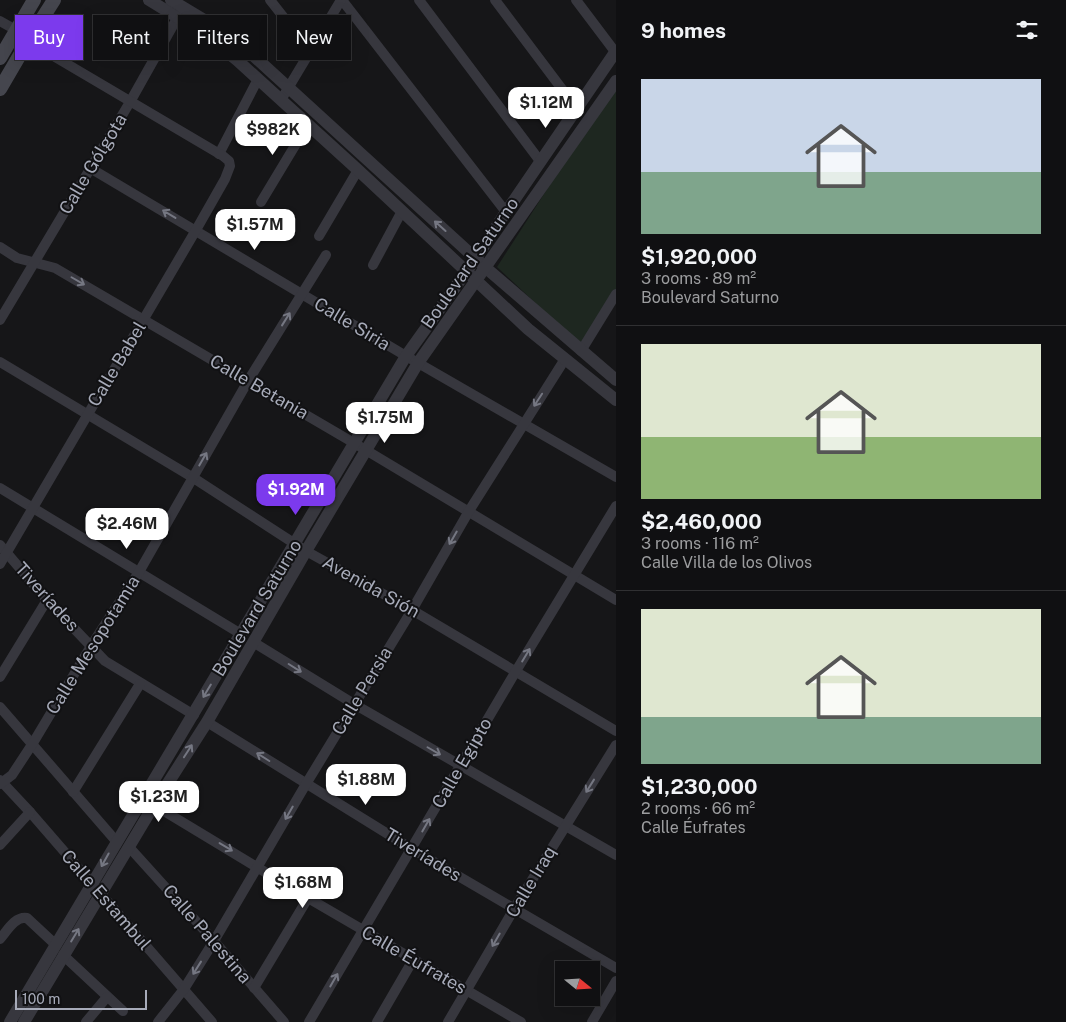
<!DOCTYPE html>
<meta charset="utf-8">
<style>
body{margin:0;font-family:"Public Sans",sans-serif;background:#1e1e20;color:#f1f3f6;height:100vh;display:flex;flex-direction:column;font-size:19px;white-space:nowrap}
*{box-sizing:border-box;margin:0}
p{font-size:16px;color:#9c9d9f}
.icon{flex:none;width:28px;height:28px;fill:none;stroke:currentColor;stroke-width:2;stroke-linecap:round;stroke-linejoin:round}
.map{position:relative;flex:1;overflow:hidden}
.panel{display:flex;flex-direction:column;background:#101012;width:450px}
.panel>*{flex:none}
.top-card{position:absolute;left:15px;top:15px;width:475px;height:45px;display:flex;gap:10px}
.needle{width:32px;rotate:108deg}
.controls{position:absolute;left:555px;top:961px;display:grid;gap:10px}
.controls a{display:grid;place-items:center;width:45px;height:45px;border-radius:0px;background:#101012;box-shadow:0 5px 20px #0002,0 0 0 1px #303032;font-size:25px}
.scale{position:absolute;left:15px;bottom:12px;width:132px;box-sizing:border-box;padding-left:5px;border:2px solid #a7abb9;border-top:0;font-size:14px;line-height:18px;white-space:nowrap;color:#a7abb9;-webkit-text-stroke:4px #111113;paint-order:stroke}
.price{position:absolute;translate:-50% -42px;padding:0 11px;border-radius:10px;background:#fff;color:#222;font-size:16px;line-height:32px;filter:drop-shadow(0 1px 2px #0008)}
.price::after{content:'';position:absolute;left:50%;top:30px;width:15px;height:11px;margin-left:-8px;background:inherit;clip-path:polygon(0 0,100% 0,50% 100%)}
.price.current{background:#7c3aed;color:#fff}
ul{padding:0;list-style:none}
li{display:grid;align-content:center;gap:10px;height:265px;padding:0 25px}
li+li{border-top:1px solid #303032}
li span{display:grid;place-items:center;height:155px;border-radius:0px;color:#555}
li>.icon{margin-inline-start:auto}
span .icon{width:90px;height:90px;fill:#fffc;stroke-width:1}
li b{font-size:21px}
h2{display:flex;justify-content:space-between;align-items:center;height:60px;padding:0 25px;font-size:21px}
.pill{padding:0 18px;border-radius:0px;background:#101012;box-shadow:0 5px 20px #0002,0 0 0 1px #303032;font-size:18px;line-height:45px}
.pill.current{background:#7c3aed;color:#fff}
main{display:flex;flex:1;min-height:0}
.map>svg:first-child{display:block}
.park{fill:#1e2720}
.lines{fill:none;stroke-linecap:round;stroke-linejoin:round}
.minor{stroke:#37373e;stroke-width:10}
.tertiary{stroke:#37373e;stroke-width:12}
.secondary{stroke:#45464e;stroke-width:14}
.oneway{stroke:#757782}
.labels{text-anchor:middle;stroke-width:4;stroke-linejoin:round;paint-order:stroke}
.street-label{font-size:18px;fill:#a7abb9;stroke:#111113}
</style>
<main>
<div class="map">
<svg width="616" height="1022" viewBox="0 0 616 1022">
<rect width="100%" height="100%" fill="#161618"/>
<!-- park -->
<path class="park" d="M616 82V290L581 346 497 267Z"/>
<g class="lines">
<!-- minor -->
<g class="minor">
<path d="M270 0 311 52"/>
<path d="M342 0 506 212"/>
<path d="M419 0 540 161"/>
<path d="M495 0 577 109"/>
<path d="M576 0 616 53"/>
<path d="M0 21 16 30"/>
<path d="M281 100 341 0"/>
<path d="M219 154 258 79"/>
<path d="M90 168 406 356 616 477"/>
<path d="M261 202 308 124"/>
<path d="M319 236 358 170"/>
<path d="M0 247 17 258 55 268 354 443 616 600"/>
<path d="M373 265 402 211"/>
<path d="M0 320 130 102 180 13"/>
<path d="M581 351 616 294"/>
<path d="M0 362 192 477 306 551 412 610 616 731"/>
<path d="M0 488 241 634"/>
<path d="M0 545 47 600 105 661 194 715"/>
<path d="M0 564 196 230 225 179 230 166 229 161 223 156 28 41"/>
<path d="M253 642 354 704 616 855"/>
<path d="M0 677 47 600"/>
<path d="M0 707 116 841"/>
<path d="M207 722 412 849 616 968"/>
<path d="M0 780 30 812 212 1022"/>
<path d="M0 784 12 775 33 743 91 646 139 572 248 381 326 255"/>
<path d="M73 792 140 684"/>
<path d="M154 805 308 898 521 1022"/>
<path d="M0 845 30 812"/>
<path d="M129 847 214 941 284 1022"/>
<path d="M0 939C7 931 15 916 27 918L56 945"/>
<path d="M63 955 123 1011"/>
<path d="M254 988 308 898"/>
<path d="M86 1022 107 997"/>
<path d="M158 1022 184 989 214 941 306 784 412 610 469 511 565 359"/>
<path d="M309 1022 516 671 616 506"/>
<path d="M377 1022 413 960"/>
<path d="M448 1022 514 909 616 745"/>
<path d="M592 1022 616 981"/>
</g>
<!-- tertiary -->
<g class="tertiary">
<path d="M149 0 206 35 237 60 358 170 528 329 616 400"/>
<path d="M171 0 219 29 245 48 486 268 616 380"/>
<path d="M10 1022 406 356 476 258 506 212 616 51"/>
<path d="M24 1022 154 805 207 722 306 551 418 363 616 81"/>
</g>
<!-- secondary -->
<g class="secondary">
<path d="M0 58 34 0"/>
<path d="M0 89 28 41 54 0"/>
</g>
</g>
<!-- one-way arrows -->
<defs><path id="oneway-shaft" d="M-6 0H5M1.5-3L5.5 0L1.5 3" fill="none" stroke-width="1.6" stroke-linecap="round" stroke-linejoin="round" transform="scale(1.25)"/></defs>
<g class="oneway">
<use href="#oneway-shaft" transform="translate(169 214) rotate(-149)"/>
<use href="#oneway-shaft" transform="translate(440 226) rotate(-138)"/>
<use href="#oneway-shaft" transform="translate(78 281) rotate(30)"/>
<use href="#oneway-shaft" transform="translate(286 319) rotate(-58)"/>
<use href="#oneway-shaft" transform="translate(538 400) rotate(123)"/>
<use href="#oneway-shaft" transform="translate(203 459) rotate(-60)"/>
<use href="#oneway-shaft" transform="translate(453 538) rotate(120)"/>
<use href="#oneway-shaft" transform="translate(526 655) rotate(-59)"/>
<use href="#oneway-shaft" transform="translate(295 668) rotate(32)"/>
<use href="#oneway-shaft" transform="translate(207 691) rotate(121)"/>
<use href="#oneway-shaft" transform="translate(188 751) rotate(-57)"/>
<use href="#oneway-shaft" transform="translate(434 751) rotate(30)"/>
<use href="#oneway-shaft" transform="translate(263 757) rotate(-148)"/>
<use href="#oneway-shaft" transform="translate(590 786) rotate(122)"/>
<use href="#oneway-shaft" transform="translate(289 813) rotate(120)"/>
<use href="#oneway-shaft" transform="translate(426 825) rotate(-60)"/>
<use href="#oneway-shaft" transform="translate(226 847) rotate(31)"/>
<use href="#oneway-shaft" transform="translate(105 860) rotate(119)"/>
<use href="#oneway-shaft" transform="translate(75 935) rotate(-59)"/>
<use href="#oneway-shaft" transform="translate(496 940) rotate(120)"/>
<use href="#oneway-shaft" transform="translate(197 968) rotate(122)"/>
<use href="#oneway-shaft" transform="translate(334 980) rotate(-60)"/>
</g>
<g class="labels">
<!-- street labels -->
<g class="street-label">
<text transform="translate(93 164) rotate(-59)" y="6">Calle Gólgota</text>
<text transform="translate(470 263) rotate(-55)" y="6">Boulevard Saturno</text>
<text transform="translate(352 324) rotate(31)" y="6">Calle Siria</text>
<text transform="translate(117 364) rotate(-59)" y="6">Calle Babel</text>
<text transform="translate(259 387) rotate(30)" y="6">Calle Betania</text>
<text transform="translate(371 587) rotate(29)" y="6">Avenida Sión</text>
<text transform="translate(47 597) rotate(48)" y="6">Tiveríades</text>
<text transform="translate(257 608) rotate(-59)" y="6">Boulevard Saturno</text>
<text transform="translate(93 645) rotate(-58)" y="6">Calle Mesopotamia</text>
<text transform="translate(362 691) rotate(-59)" y="6">Calle Persia</text>
<text transform="translate(462 763) rotate(-60)" y="6">Calle Egipto</text>
<text transform="translate(423 855) rotate(31)" y="6">Tiveríades</text>
<text transform="translate(531 882) rotate(-59)" y="6">Calle Iraq</text>
<text transform="translate(106 900) rotate(49)" y="6">Calle Estambul</text>
<text transform="translate(207 934) rotate(49)" y="6">Calle Palestina</text>
<text transform="translate(414 960) rotate(30)" y="6">Calle Éufrates</text>
</g>
</g>
</svg>
<div class="controls">
<a><svg class="needle" viewBox="-14 -14 28 28"><path d="M0-13l5 13h-10z" fill="#e53935"/><path d="M0 13l5-13h-10z" fill="#9c9d9f"/></svg></a>
</div>
<div class="scale">100 m</div>
<b class="price" style="left:546px;top:129px">$1.12M</b>
<b class="price" style="left:273px;top:156px">$982K</b>
<b class="price" style="left:255px;top:251px">$1.57M</b>
<b class="price" style="left:385px;top:444px">$1.75M</b>
<b class="price current" style="left:296px;top:516px">$1.92M</b>
<b class="price" style="left:127px;top:550px">$2.46M</b>
<b class="price" style="left:366px;top:806px">$1.88M</b>
<b class="price" style="left:159px;top:823px">$1.23M</b>
<b class="price" style="left:303px;top:909px">$1.68M</b>
<div class="top-card">
<a class="pill current">Buy</a>
<a class="pill">Rent</a>
<a class="pill">Filters</a>
<a class="pill">New</a>
</div>
</div>
<section class="panel">
<h2>9 homes<svg class="icon" aria-label="filters" viewBox="0 0 24 24"><path d="M4 7h16M4 17h16"/><circle cx="9" cy="7" r="2"/><circle cx="15" cy="17" r="2"/></svg></h2>
<ul>
<li><span style="background:linear-gradient(#c9d6e8 60%,#7fa58c 0)"><svg class="icon" aria-label="home" viewBox="0 0 24 24"><path d="M3 11l9-7 9 7M6 9v11h12V9"/></svg></span><div><b>$1,920,000</b><p>3 rooms · 89 m²</p><p>Boulevard Saturno</p></div></li>
<li><span style="background:linear-gradient(#dfe7d0 60%,#8fb573 0)"><svg class="icon" aria-label="home" viewBox="0 0 24 24"><path d="M3 11l9-7 9 7M6 9v11h12V9"/></svg></span><div><b>$2,460,000</b><p>3 rooms · 116 m²</p><p>Calle Villa de los Olivos</p></div></li>
<li><span style="background:linear-gradient(#dfe7d0 70%,#7fa58c 0)"><svg class="icon" aria-label="home" viewBox="0 0 24 24"><path d="M3 11l9-7 9 7M6 9v11h12V9"/></svg></span><div><b>$1,230,000</b><p>2 rooms · 66 m²</p><p>Calle Éufrates</p></div></li>
</ul>
</section>
</main>
